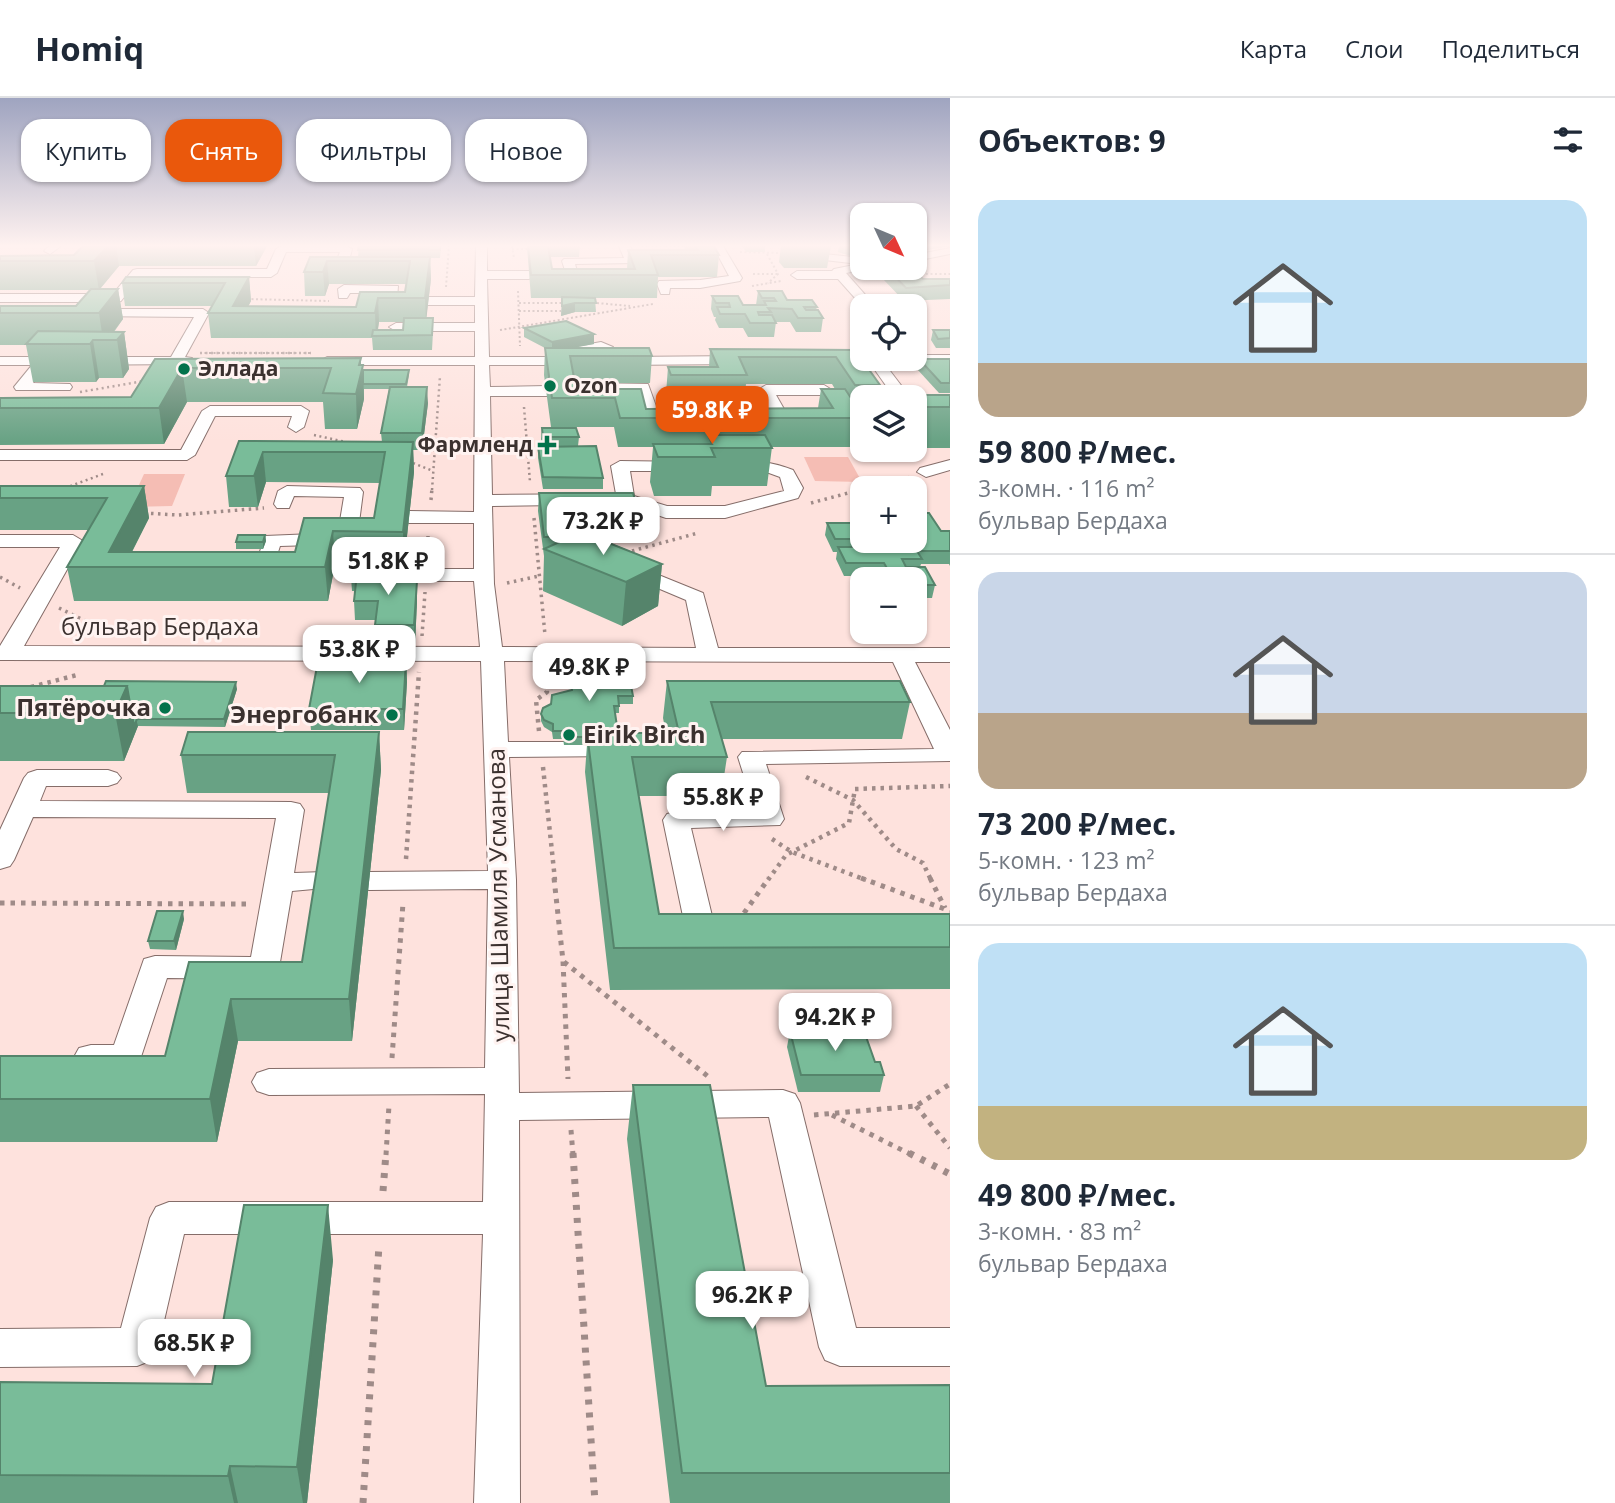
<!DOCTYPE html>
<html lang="ru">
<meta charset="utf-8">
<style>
body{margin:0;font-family:"Open Sans",sans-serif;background:#f2f2f3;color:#1f2937;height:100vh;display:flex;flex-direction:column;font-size:26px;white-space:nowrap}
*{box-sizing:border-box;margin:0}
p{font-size:23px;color:#747a83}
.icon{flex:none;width:38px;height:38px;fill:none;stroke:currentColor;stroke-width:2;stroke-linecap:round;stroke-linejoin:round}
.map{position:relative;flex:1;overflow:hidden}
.sheet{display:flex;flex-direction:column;background:#fff;width:665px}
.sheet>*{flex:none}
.hud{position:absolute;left:21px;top:21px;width:665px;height:63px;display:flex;gap:14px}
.needle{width:46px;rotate:134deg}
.tools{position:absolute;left:850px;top:105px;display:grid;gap:14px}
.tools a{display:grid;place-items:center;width:77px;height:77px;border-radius:14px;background:#fff;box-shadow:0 2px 5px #0004;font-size:35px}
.price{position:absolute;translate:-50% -60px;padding:0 16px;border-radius:14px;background:#fff;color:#222;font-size:23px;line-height:46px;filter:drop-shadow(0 2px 4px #0008)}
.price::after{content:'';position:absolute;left:50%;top:42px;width:21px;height:16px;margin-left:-10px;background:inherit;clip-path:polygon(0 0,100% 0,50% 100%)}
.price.active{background:#ea580c;color:#fff}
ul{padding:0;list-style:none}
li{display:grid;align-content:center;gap:14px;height:371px;padding:0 28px}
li+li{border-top:2px solid #e0e1e3}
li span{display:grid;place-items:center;height:217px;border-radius:21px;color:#555}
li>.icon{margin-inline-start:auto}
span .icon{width:126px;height:126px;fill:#fffc;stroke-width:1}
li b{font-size:30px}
h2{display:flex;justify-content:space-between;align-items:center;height:84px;padding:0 28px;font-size:30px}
.tag{padding:0 24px;border-radius:21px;background:#fff;box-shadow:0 2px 5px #0004;font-size:24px;line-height:63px}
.tag.active{background:#ea580c;color:#fff}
header{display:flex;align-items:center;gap:42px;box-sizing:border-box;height:98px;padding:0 35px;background:#fff;border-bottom:2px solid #e0e1e3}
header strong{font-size:33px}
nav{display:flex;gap:38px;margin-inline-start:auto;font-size:24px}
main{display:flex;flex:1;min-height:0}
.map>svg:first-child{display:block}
.green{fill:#f5bdb4}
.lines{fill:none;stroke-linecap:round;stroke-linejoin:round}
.minor-casing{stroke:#856d69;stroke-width:2}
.path-far5{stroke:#9f8b88;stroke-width:2;stroke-dasharray:2 2.5;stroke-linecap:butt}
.path-far4{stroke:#9f8b88;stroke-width:2.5;stroke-dasharray:2 3.5;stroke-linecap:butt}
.path-far3{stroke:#9f8b88;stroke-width:3.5;stroke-dasharray:2.5 4.5;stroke-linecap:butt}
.path-far2{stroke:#9f8b88;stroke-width:4.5;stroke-dasharray:3.5 5;stroke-linecap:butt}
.path-far1{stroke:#9f8b88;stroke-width:5;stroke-dasharray:4.5 6;stroke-linecap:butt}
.path{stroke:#9f8b88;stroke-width:7;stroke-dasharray:5 8;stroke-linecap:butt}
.minor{fill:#fff;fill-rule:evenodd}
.wall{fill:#68a284;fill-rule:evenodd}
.shaded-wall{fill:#55846b}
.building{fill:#79bc99;stroke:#55846b;stroke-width:2}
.poi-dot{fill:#04724b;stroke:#fff3f1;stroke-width:2.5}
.labels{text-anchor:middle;stroke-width:6;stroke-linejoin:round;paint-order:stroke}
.far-poi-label{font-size:21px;font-weight:bold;fill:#3b312f;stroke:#fff3f1;text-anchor:start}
.street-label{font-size:24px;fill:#3b312f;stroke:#fff3f1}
.poi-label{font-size:24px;font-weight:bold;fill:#3b312f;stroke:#fff3f1;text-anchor:end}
</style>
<header>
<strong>Homiq</strong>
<nav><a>Карта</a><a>Слои</a><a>Поделиться</a></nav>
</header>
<main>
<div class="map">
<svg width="950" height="1405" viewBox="0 0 950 1405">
<rect width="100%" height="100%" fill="#fee2dd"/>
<!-- green -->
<g class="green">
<path d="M804 359H848L862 384 815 383Z"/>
<path d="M144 376H185L172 408 129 409Z"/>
</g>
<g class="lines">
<defs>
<g id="minor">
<path d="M49 148H61L50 156 44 153Z"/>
<path d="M282 148H346L352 151 350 159 344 162 338 159 340 154H286L277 175 271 179H140L121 203 117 204H0V196H113L133 172 137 171H267L276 151Z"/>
<path d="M476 148H487V173H529L535 177 529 181H487L489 259H579L586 263 579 267H489L490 289 547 288 555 293 547 298H490L492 397 616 396 611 368 620 363 692 364 695 368 686 373H630L634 398 667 408H725L784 393 780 379 769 375 729 372 726 368C738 356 778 366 793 372L803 390 798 400 725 420H666L625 406 492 408 494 486 502 549 696 550 686 502 622 475 619 471 622 467 629 465 703 495 718 550H950V564H915L950 632V663L766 666 784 721 780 727 691 730 712 818 733 821 738 828 733 835C719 839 704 839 690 835L685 828 663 722 667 716 676 714 755 713 738 659 742 654 934 651 893 564 504 563 508 644H620L629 646 632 651 629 656 620 658 509 659 516 782 519 995 783 992 795 996 800 1005 856 1230H950V1268H840L825 1262 819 1249 769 1019 519 1022 520 1405H474L483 1136H184L158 1249 152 1262 137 1268 0 1269V1231L121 1230 150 1120 156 1109 169 1104H483L485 996 269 997 257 993 252 984 257 975 269 971 485 970 488 791 369 792 359 789 355 783 359 777 369 774 488 773 481 563 0 562V548L60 449H0V437H73L83 443 24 548 480 549 474 483H376L369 481 366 477 369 473 376 471H474V425H409L400 419 409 413 474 414 475 267H327L320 263 327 259H475V233H396L389 229 396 225H475V207H428L422 203 428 199H475Z"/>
<path d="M619 148H630L637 163 635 165 575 166 580 184H591L597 188 591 192 571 191 562 163 564 161 624 160Z"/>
<path d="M713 148H723L742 180 740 183 700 190H670L669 196H661L657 186 659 183 700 182 729 178Z"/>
<path d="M950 150V156L915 163V157Z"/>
<path d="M794 153 863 160V170L867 171 846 175 875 208 863 209 838 181H797L791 177 797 173H832L834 171 859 166 790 158V154Z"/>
<path d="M344 187 398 188 396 213 390 217 371 216V210L384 209 387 195H350L347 200H339L338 191Z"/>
<path d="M89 211H203L209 215 185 259 192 260V266L47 267 33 285 70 286 72 289 70 292H16L14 289 32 267H0V259H171L194 219 84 218 83 215Z"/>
<path d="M601 244 613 249 620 259 744 258 751 262 744 266 616 267 611 266 599 253 578 256 571 252 573 249Z"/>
<path d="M828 257H863V261H915V257H950V265H884L910 299H894L870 265 823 264 821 261Z"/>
<path d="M585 285 648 286 657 311 649 316 583 315 578 289ZM593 293H637L640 306 596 307Z"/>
<path d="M766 287H824L832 292 824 297H776L796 332 794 335 779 337 771 332 778 328 758 292Z"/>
<path d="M210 308H301L309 313 304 329 296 334 288 329 292 318H215L195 357 187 362H0V352H181L202 313Z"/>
<path d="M950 362V372L926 379 917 374 920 370Z"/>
<path d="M287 388 360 390 363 394 357 440 347 446 280 448 270 479H242L239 475 242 471 255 469 265 438 338 435 344 399 294 398 289 410H277L274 406 278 393Z"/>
<path d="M37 672H108L117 675 121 680 117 685 108 688H46L40 703 291 704 300 706 304 712 294 775 325 774 335 777 339 783 335 789 292 793 279 870 275 878 264 881 167 880 138 968C119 973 98 973 79 968L74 959 79 950 91 947H114L144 861 155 858 251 859 276 720 33 719 14 762 10 768 0 771V732L24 680 28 675Z"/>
</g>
</defs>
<!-- minor casing -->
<use href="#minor" class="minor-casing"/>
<!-- path-far5 -->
<g class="path-far5">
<path d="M512 148 514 160"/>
<path d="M642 148H689"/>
<path d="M512 151H531"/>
<path d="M740 154 780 155"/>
<path d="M767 156 778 176 768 185"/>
<path d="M753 176H779"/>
<path d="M926 176H950"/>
<path d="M752 188 781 183"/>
<path d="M446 189 449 148"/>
<path d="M518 193 520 248"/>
<path d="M247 201 329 203"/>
<path d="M519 205H567"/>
<path d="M597 205 630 208"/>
<path d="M519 213H561"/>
<path d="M500 232 653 206"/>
<path d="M200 255H311"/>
</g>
<!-- path-far4 -->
<g class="path-far4">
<path d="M200 255H311"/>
<path d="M80 294 144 283"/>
<path d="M524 309 530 384"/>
<path d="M314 337 346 344"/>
<path d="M408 363 433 373"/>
<path d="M65 390 103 376"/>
<path d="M866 390 909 379"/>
<path d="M432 392 440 278"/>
<path d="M860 392 863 391"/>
</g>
<!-- path-far3 -->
<g class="path-far3">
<path d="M431 402 432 390"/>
<path d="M811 405 863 391"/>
<path d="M144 415 178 417 264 410"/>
<path d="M534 420 545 537"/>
<path d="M632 453 698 435"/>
<path d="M427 461 428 438"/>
<path d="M0 479 20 490"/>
<path d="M507 485 539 478"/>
<path d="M59 510 108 534"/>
<path d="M422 538 425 494"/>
</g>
<!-- path-far2 -->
<g class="path-far2">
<path d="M31 589 77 577"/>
<path d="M539 633 536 602 547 594 546 574"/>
<path d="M543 669 555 782"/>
<path d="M806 679 853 702 896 751 923 765 931 782"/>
<path d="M772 741 792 754 866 782"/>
<path d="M406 761 419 574"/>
<path d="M768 782 786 757 849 725 855 691 950 688"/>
</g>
<!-- path-far1 -->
<g class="path-far1">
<path d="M554 780 563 863 568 981"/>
<path d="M861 780 950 813"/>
<path d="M930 780 945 810"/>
<path d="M0 805 248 806"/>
<path d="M744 815 769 780"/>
<path d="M564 864 710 980"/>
<path d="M392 960 403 805"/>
<path d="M916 1008 950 1050"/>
<path d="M814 1017 916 1008 950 986"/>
<path d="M832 1017 912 1057"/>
<path d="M571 1032 573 1057"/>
<path d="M386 1057 389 1007"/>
</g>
<!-- path -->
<g class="path">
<path d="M573 1055 595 1405"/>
<path d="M909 1055 950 1076"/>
<path d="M383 1093 386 1055"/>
<path d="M363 1405 379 1147"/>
</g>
<!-- minor -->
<use href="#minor" class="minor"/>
</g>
<!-- wall -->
<g class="wall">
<path d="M83 148H267L256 168H119L100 191H118L123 221 114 234H124L129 271 123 280H99L96 284H33L26 247H0V208H76L90 192H0V158L74 157Z"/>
<path d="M359 148H441L440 160H430L431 181 426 220 433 234 432 252H373L372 240H211L208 215 212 208H125L122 185 249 179 251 203 248 208 356 209 360 194H405L407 186H329L325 198H305L304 174 310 159H358ZM379 224H403V232H378Z"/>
<path d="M527 148H594H580L579 159H550L552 171H627L628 152H685L684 148H714L719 157 717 179H658L657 200H595L596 214H575L561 218 562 200H531Z"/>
<path d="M742 148H765V154H746Z"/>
<path d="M781 148H831L827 170H784L779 164Z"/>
<path d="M839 148H863L857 160 838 154Z"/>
<path d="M885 170H911L923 181H950V201L904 203 883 181Z"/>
<path d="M758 193 817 209 816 212 823 220 821 234H796L790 224H776L774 239H748L743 230H719L715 222 716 219H714L711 211 712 198 743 207H756Z"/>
<path d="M524 230 594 236V246L570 250 652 258 650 285H575L576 291H641L646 311 818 310 821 291H835L832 286H746L744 305 668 304 666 296 668 269H709L710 251 855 252 880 287 878 299H863V314H861L863 318V329L859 349H772L767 388H712L711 398H654L650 384 653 349H618L614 329H551L544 277 545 250 524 239Z"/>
<path d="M933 232H950V250H936L931 242Z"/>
<path d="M361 260V267H363V272L409 277 407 289 428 305 422 352H413L414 374 404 465 411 478 410 483 417 503 415 547H376L375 522H355L354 503 355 493H352L351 479 354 466H335L328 503H74L67 469 88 432H0V388H144L149 420 132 454H295L304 420H374L380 385 266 384 258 409H229L226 378 239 343 382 344 381 335 389 291H364V301L357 331H325L323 304H187L164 346 0 347V300L131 299 155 261Z"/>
<path d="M919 261H950V295H939L917 271Z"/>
<path d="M912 297H950V350H915V299H912Z"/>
<path d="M542 330 579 339 578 348 603 380V391H543L538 360V349H543L541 341Z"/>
<path d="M539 395 641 422 639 440H601V441L662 466 658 508 622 528 543 493 544 458 538 413Z"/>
<path d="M915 415 941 433H950V468L949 466H921L920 469 935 487 932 500H915V481H883L882 478H844L836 461 837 454H833L825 437 827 425 876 445H904L905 443H899H915Z"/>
<path d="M265 437 266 443 263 451H236V444Z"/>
<path d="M406 563 407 584 404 632H311L309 611Z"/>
<path d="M570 573 633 598V606H619V615H615L618 635H666L663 620 667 583 910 604 902 641H722L727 659 721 698H639L659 816H950V891L610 892 585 674 587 647H564L563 641H553L552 634 544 629 541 623V616L571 592Z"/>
<path d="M0 588 237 591 225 629 138 628 124 663H0Z"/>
<path d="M379 634 381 672 352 943H238L217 1044H0V958H165L189 864H302L329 695H187L181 657Z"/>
<path d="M184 821 176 852 150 851 148 843Z"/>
<path d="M790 933 875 964 884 977 880 994H798L787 949Z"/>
<path d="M633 987 766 1288 950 1287V1405H670L627 1041Z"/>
<path d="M333 1162 307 1405H0V1284L212 1286Z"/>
</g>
<!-- shaded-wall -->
<g class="shaded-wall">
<path d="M108 148H116L119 168 99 192 94 163Z"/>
<path d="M254 148H267L256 168Z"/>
<path d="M429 148V167L430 159 431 181 426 224 425 200 429 171Z"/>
<path d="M915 148H950L915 154Z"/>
<path d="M859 151H863V159L857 160Z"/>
<path d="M327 163 329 186 325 198 323 174Z"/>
<path d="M249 179 251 203 245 215 233 208Z"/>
<path d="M118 191 123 221 107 242H103L99 215Z"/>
<path d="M378 200 379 224 376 240 375 215Z"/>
<path d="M575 205V214L561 218 562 208Z"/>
<path d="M124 234 129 271 123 280 117 242Z"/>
<path d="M594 236V246L552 254V244Z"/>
<path d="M93 242 99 280 96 284 90 246Z"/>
<path d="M361 260V272L363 267 364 301 357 331 356 296Z"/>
<path d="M182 270 187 304 164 346 159 310Z"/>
<path d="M427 289 428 305 422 352V335Z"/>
<path d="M413 344 414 374 404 466 403 434Z"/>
<path d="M263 354 266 384 258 409 254 378Z"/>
<path d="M144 388 149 420 124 469 109 454Z"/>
<path d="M333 433 335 466 328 503 325 469Z"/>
<path d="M265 437 266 443 263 451V444Z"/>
<path d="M662 466 658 508 622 528 626 484Z"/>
<path d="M417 483V503L415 547 414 527Z"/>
<path d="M406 563 407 584 404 632 403 611Z"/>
<path d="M236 584 237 591 225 629 224 621Z"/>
<path d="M127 588 138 628 124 663 115 615Z"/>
<path d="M379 634 381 672 352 943 349 901Z"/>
<path d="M183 813 184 821 176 852 174 843Z"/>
<path d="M231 901 238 943 217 1044 210 1001Z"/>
<path d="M328 1107 333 1162 307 1405H303L297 1369Z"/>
<path d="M230 1368 238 1405H234L228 1378Z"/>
</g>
<!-- building -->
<g class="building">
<path d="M83 148H108L94 163H0V158L74 157Z"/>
<path d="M359 148H429L428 151 358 152Z"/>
<rect x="429" y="148" width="11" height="4"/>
<path d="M528 148H548L552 171H635L628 152H698L695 148H714L719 157H651L658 177H531Z"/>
<path d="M847 148H863V151H859Z"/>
<path d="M310 159H430L425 200H378L375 215H208L225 185H122L126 179H249L233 208 356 209 360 194H405L410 163H327L323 174H304Z"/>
<path d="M887 170H911L923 181H950V187L906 190Z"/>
<path d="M91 191H118L99 215H0V208H76Z"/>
<path d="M758 193H782L787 202H812L817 209H804L806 212H818L823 220H798L792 211 768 210 771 214H758L759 217H772L776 225H750L745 216H720L717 209H730L729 205H716L712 198H738L743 207H766L764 203H776L774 200H762Z"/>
<path d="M562 199 595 200 596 205H575L562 208Z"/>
<path d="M404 220H433L432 237 372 238 373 232H403Z"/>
<path d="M566 223 594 236 552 244 524 230Z"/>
<path d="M933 232H950V240L938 241Z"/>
<path d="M38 233 124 234 117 242H93L90 246H26Z"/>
<path d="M545 250H649L652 258H570L576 291H641L646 311 833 310 821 291H845L863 318V320H620L615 300H552Z"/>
<path d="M710 251 855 252 880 287H855L836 259H739L747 277H671L668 269H718Z"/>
<path d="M361 260 359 267H363L356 296 323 295 331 270H182L159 310H0V300L131 299 155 261Z"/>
<path d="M919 261H950V285H941Z"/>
<path d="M363 272H409L406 286H363Z"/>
<path d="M390 289H427L422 335H381Z"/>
<path d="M912 297H950V309H922Z"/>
<path d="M542 330H576L579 339H543Z"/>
<path d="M708 337H765L772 350H711L715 359H658L653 346H712Z"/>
<path d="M239 343 413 344 403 434 333 433 325 469H67L107 400H0V388H144L109 454H295L304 420H374L385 354H263L254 378H226Z"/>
<path d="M596 348 603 380 543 379 538 349Z"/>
<path d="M539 395H633L641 422H597L601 439H595L581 434 569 439H544Z"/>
<path d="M915 415H929L941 433H950V453H917L922 461H902L906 469H925L935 487H915V481H893L884 465H846L838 449H859L855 441H835L827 425H863V443H875L876 445H911L909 443H915V437H925L921 430H915Z"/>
<path d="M581 434 662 466 626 484 544 451Z"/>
<path d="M238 437H265L263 444H236Z"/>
<path d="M354 465H410L409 480H401V475H357V479H351Z"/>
<path d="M357 475H401L400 484 417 483 414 527H375L378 503H354Z"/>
<path d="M318 563H406L403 611H309Z"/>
<path d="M628 572 633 598H618L619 608H614L618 635H587V639H564V633H553V626L544 622 541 616 543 610 551 606 552 597 572 592 570 573Z"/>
<path d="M106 583 236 584 224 621H137L134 628 127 588H104Z"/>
<path d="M667 583H900L910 604H711L727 659H632L659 816H950V849L614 850 587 635H679Z"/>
<path d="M0 588H127L115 615H0Z"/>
<path d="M188 634H379L349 901H231L210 1001H0V958H165L189 864H302L335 657H181Z"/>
<path d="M157 813H183L174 843H148Z"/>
<path d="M790 933H864L875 964H880L884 977H801Z"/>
<path d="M633 987H710L766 1288 950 1287V1375H682Z"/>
<path d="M244 1107H328L297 1369 230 1368 228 1378 0 1377V1284L212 1286Z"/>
</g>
<!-- sky -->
<linearGradient id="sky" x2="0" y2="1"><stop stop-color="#9fa4c0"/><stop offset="0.43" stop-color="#fff2f0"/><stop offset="1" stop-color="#fff2f0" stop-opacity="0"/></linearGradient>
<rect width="950" height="344" fill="url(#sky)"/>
<!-- markers -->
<g class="poi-dot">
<circle cx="184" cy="271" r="7"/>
<circle cx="550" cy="288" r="7"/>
<path d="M543.5 336.5h7v7h7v7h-7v7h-7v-7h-7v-7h7z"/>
<circle cx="165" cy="610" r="7"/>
<circle cx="392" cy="617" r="7"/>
<circle cx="569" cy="637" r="7"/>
</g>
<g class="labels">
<!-- far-poi labels -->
<g class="far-poi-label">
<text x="198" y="278">Эллада</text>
<text x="564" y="295">Ozon</text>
<text x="533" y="354" text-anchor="end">Фармленд</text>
</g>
<!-- street labels -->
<g class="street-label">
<text x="160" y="537">бульвар Бердаха</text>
<text transform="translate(499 797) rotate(-91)" y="8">улица Шамиля Усманова</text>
</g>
<!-- poi labels -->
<g class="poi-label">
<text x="151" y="618">Пятёрочка</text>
<text x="378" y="625">Энергобанк</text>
<text x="583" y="645" text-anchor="start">Eirik Birch</text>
</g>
</g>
</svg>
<div class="tools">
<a><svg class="needle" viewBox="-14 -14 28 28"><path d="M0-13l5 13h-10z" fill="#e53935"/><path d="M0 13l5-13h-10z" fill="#747a83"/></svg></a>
<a><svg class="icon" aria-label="locate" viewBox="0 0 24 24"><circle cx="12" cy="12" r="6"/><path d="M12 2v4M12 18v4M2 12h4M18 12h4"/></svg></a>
<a><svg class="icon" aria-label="layers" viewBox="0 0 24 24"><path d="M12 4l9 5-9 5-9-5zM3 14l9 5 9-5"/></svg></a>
<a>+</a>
<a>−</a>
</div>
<b class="price active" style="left:712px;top:348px">59.8K ₽</b>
<b class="price" style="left:603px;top:459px">73.2K ₽</b>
<b class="price" style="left:388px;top:499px">51.8K ₽</b>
<b class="price" style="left:359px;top:587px">53.8K ₽</b>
<b class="price" style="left:589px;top:605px">49.8K ₽</b>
<b class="price" style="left:723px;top:735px">55.8K ₽</b>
<b class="price" style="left:835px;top:955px">94.2K ₽</b>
<b class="price" style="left:752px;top:1233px">96.2K ₽</b>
<b class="price" style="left:194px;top:1281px">68.5K ₽</b>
<div class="hud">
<a class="tag">Купить</a>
<a class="tag active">Снять</a>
<a class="tag">Фильтры</a>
<a class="tag">Новое</a>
</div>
</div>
<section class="sheet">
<h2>Объектов: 9<svg class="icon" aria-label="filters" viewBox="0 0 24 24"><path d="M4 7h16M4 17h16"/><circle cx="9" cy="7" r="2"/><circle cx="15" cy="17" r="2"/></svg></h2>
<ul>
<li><span style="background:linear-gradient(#bfe0f5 75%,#b9a48a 0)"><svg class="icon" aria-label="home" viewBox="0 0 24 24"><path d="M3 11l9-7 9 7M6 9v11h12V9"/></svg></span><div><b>59 800 ₽/мес.</b><p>3-комн. · 116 m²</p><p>бульвар Бердаха</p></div></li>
<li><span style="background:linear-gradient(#c9d6e8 65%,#b9a48a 0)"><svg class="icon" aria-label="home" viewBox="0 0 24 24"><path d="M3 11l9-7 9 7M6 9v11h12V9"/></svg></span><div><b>73 200 ₽/мес.</b><p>5-комн. · 123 m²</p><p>бульвар Бердаха</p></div></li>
<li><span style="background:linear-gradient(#bfe0f5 75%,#c2b280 0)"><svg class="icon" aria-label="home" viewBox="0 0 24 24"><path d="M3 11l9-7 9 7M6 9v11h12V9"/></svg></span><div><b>49 800 ₽/мес.</b><p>3-комн. · 83 m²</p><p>бульвар Бердаха</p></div></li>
</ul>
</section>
</main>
